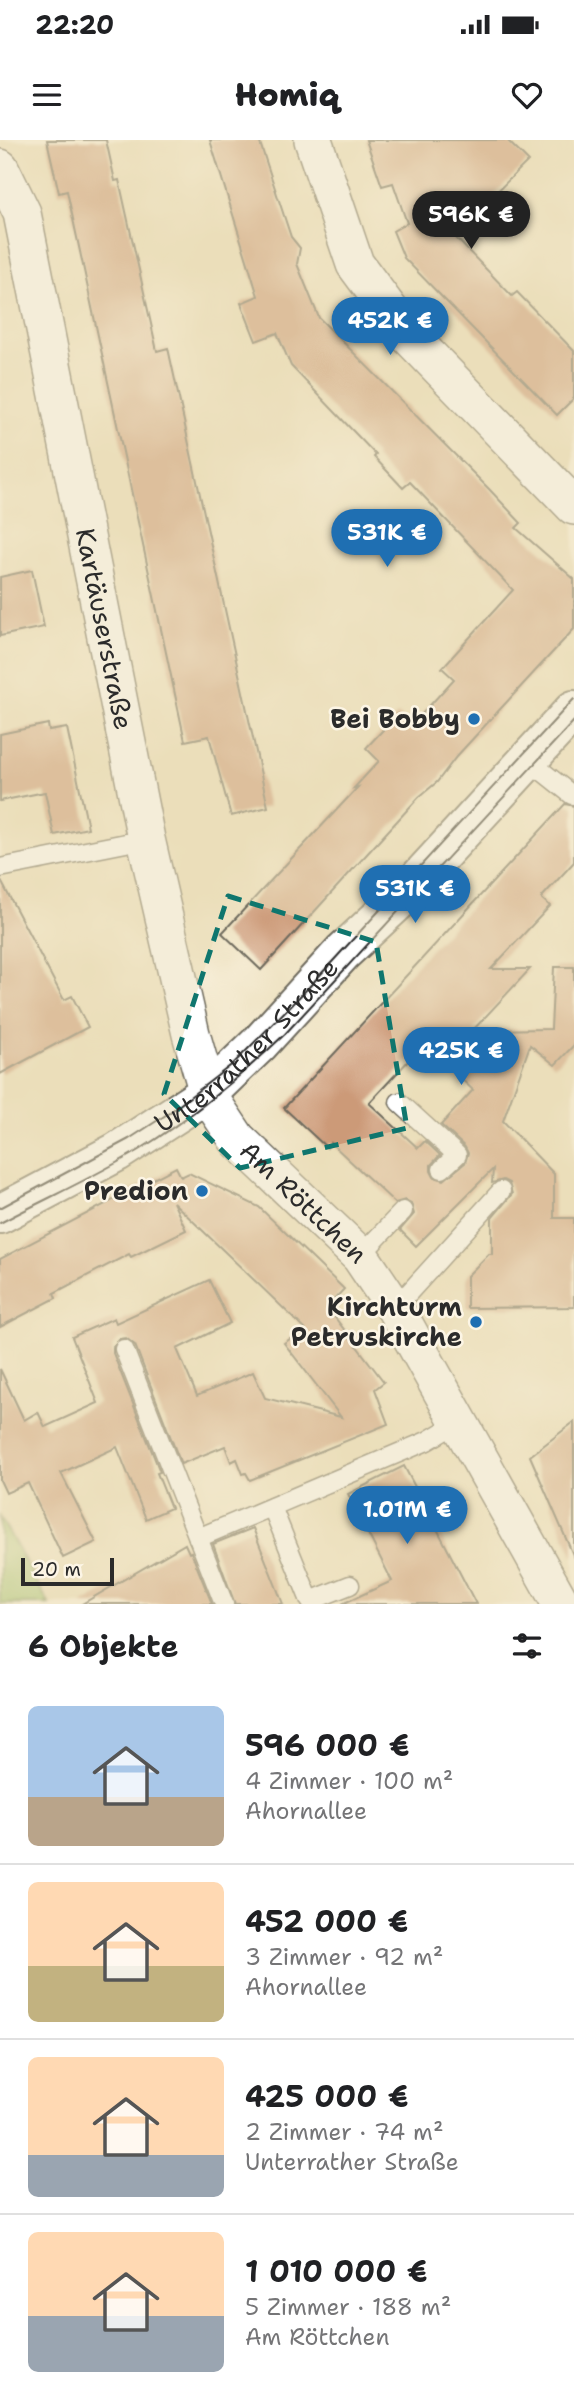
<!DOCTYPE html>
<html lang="de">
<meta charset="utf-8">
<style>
body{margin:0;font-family:"Shantell Sans",sans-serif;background:#f6f6f6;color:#202124;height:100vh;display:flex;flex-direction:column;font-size:26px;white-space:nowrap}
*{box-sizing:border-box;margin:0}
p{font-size:23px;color:#757577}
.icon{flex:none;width:38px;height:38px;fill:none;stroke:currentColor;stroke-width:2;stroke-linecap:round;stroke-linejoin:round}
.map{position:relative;height:1464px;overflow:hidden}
.panel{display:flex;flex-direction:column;background:#fff;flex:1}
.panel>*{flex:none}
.scale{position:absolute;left:21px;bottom:18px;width:93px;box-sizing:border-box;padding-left:7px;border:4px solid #2b2b2b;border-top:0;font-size:19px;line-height:24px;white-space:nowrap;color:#2b2b2b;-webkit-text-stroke:5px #fcf5e5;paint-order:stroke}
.price{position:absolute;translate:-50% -60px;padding:0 16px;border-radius:24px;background:#1f6fb2;color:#fff;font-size:23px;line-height:46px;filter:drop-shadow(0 2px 4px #0008)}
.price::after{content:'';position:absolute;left:50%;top:42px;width:21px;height:16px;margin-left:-10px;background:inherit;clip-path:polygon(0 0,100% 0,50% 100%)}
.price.current{background:#222;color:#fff}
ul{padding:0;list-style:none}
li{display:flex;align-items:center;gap:21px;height:175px;padding:0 28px}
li+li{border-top:2px solid #e0e0e0}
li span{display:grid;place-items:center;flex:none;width:196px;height:140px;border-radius:10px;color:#555}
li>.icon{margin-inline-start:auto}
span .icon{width:84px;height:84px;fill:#fffc;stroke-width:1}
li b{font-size:30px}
h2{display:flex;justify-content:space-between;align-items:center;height:84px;padding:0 28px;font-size:30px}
.status{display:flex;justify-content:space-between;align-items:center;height:49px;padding:0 35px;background:#fff;direction:ltr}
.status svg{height:19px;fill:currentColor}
header{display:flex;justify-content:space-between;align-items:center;height:91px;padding:0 28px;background:#fff;font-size:32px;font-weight:800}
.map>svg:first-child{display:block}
.green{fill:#9dc36e;stroke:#64774c;stroke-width:2}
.building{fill:#cc9a78;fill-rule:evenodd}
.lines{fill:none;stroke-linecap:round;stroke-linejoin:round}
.lane-casing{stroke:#6e6a5d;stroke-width:21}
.street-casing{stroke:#6e6a5d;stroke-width:40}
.secondary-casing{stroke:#6e6a5d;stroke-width:42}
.lane{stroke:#fff;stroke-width:18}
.street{stroke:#fff;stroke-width:37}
.secondary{stroke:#fff;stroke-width:38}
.tram{stroke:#2b2b2b;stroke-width:2}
.marked{fill:none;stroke:#0f766e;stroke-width:5;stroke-dasharray:14 9;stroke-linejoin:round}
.poi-dot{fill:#1f6fb2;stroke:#fcf5e5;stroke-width:2.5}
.labels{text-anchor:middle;stroke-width:5;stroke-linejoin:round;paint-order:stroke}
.street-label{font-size:26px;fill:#2b2b2b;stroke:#fcf5e5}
.poi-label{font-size:26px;font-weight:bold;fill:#2b2b2b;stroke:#fcf5e5;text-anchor:end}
</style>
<div class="status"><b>22:20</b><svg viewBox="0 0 49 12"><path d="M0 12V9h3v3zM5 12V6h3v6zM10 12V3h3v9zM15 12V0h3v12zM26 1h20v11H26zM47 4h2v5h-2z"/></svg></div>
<header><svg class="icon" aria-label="menu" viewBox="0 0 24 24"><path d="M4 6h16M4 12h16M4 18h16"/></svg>Homiq<svg class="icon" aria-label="heart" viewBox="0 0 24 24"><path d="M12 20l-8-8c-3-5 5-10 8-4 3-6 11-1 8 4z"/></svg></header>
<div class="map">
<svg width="574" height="1464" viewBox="0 0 574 1464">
<rect width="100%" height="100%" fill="#fcf5e5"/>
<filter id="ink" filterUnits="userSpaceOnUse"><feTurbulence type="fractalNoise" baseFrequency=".0143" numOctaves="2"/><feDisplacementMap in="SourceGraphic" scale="14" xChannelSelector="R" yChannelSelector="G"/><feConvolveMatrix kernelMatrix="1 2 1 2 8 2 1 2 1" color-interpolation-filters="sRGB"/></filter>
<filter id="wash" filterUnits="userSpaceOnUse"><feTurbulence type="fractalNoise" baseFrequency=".00686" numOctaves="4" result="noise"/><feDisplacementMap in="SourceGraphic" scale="28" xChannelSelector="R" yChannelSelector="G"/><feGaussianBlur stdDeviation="1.57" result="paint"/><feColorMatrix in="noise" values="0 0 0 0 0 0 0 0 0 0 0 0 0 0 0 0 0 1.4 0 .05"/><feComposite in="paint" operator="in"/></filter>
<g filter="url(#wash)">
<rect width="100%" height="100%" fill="#ebdeba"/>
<!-- green -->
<path class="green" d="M0 1377 48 1462 49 1464H0Z"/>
<g id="blocks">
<!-- building -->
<g class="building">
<path d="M47 0H106L115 41 119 40 157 211 168 208 268 667 231 676 209 596 185 601 67 51 59 53Z"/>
<path d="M210 0H259L291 97 300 108 297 124 319 178 489 349 521 383 516 388 574 439V489L456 617 437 642 419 657 261 830 222 793 358 647 354 648 379 621 366 608 398 574 411 586 454 539 442 528 513 450 410 342 403 348 374 317 376 315 291 226 277 193 256 201 241 163 258 156Z"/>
<path d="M366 0H507L528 21 453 95 512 156 517 152 574 211V258L557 275 404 118 393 91 407 83 393 43 382 46Z"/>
<path d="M32 430 44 487 0 496V437Z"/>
<path d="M48 584 49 591 67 588 88 688 54 695 45 652 0 661V594Z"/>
<path d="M565 664 574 666V722L541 758 550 766 491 829H530L473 890 551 889 554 827H574V905L555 925 530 905 503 981 554 1034V1078H574V1167L467 1168V1136L489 1114H492V1078L512 1054 509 1043 503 1040 492 1043 493 1029 416 1106 400 1090 414 1074 411 1063 405 1060 395 1063 331 1003 327 1008 284 968ZM424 904 473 950 441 985 465 1007 468 1013 465 1023 444 1040 434 1037 431 1031V1025L440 1015 425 1001 418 1008 369 963Z"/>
<path d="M0 739 64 860 72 856 88 887 0 934Z"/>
<path d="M176 1027 181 1037 189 1033 259 1067 344 1149 327 1167 384 1242 375 1249 388 1284 250 1340 246 1333 243 1334 237 1319 231 1322 225 1306 181 1324 135 1205 126 1198 119 1199 113 1207V1213L160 1332 157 1333 171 1368 146 1379 117 1307 61 1333 96 1402 63 1418 28 1343 6 1353 0 1340V1229L24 1280 38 1272 45 1287 98 1263 72 1197 114 1178 116 1183 209 1140 230 1183 177 1209 197 1256 253 1232 265 1258 341 1277 284 1203 305 1189 173 1062 186 1090 131 1117 129 1114 54 1153 56 1158 0 1187V1119Z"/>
<path d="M574 1282V1417L530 1316Z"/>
<path d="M404 1326 434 1383 476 1464H342L392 1441 348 1354Z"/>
<path d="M253 1388 258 1401 283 1464H235L213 1404Z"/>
<path d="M185 1404 189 1413 191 1412 212 1464H82Z"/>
</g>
</g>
</g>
<g filter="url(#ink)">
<use href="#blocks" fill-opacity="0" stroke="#6e6a5d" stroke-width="2"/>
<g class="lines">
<defs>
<g id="lane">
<path d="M528 620 572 655"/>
<path d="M0 728 146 699"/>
<path d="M399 962 457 1015 442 1029"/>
<path d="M360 1116 403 1071"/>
<path d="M395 1168 501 1051"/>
<path d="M124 1209 224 1464"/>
<path d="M272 1367 310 1461 350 1445"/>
<path d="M198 1398 427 1301 459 1282"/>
</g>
<g id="street">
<path d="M313 0 355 124 407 194 574 366"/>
<path id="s1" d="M0 28 22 73 146 699 191 894 206 946 211 960 237 999 360 1116 395 1168 561 1464"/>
</g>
<g id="secondary">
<path id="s2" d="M0 1074 117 1012 208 953 260 903 343 812 400 759 574 570"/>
</g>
</defs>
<!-- lane casing -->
<use href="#lane" class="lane-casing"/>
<!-- street casing -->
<use href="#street" class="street-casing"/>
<!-- secondary casing -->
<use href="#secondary" class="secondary-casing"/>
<!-- lane -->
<use href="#lane" class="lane"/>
<!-- street -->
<use href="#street" class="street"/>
<!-- secondary -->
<use href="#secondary" class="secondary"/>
<!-- tram -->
<g class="tram">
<path d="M0 1068 129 999 169 973 234 923 309 847 574 559"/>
<path d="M0 1083C47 1058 97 1036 142 1008 195 975 240 937 285 894L574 581"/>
</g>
</g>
</g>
<!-- marked area -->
<path d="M0 0H574V1464H0ZM228 756 376 802 407 988 240 1028 164 954Z" fill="#ebdeba" fill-opacity=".55" fill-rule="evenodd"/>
<path class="marked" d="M228 756 376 802 407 988 240 1028 164 954Z"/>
<!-- markers -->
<g class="poi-dot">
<circle cx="474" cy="579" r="7"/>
<circle cx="202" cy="1051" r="7"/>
<circle cx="476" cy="1182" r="7"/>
</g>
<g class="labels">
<!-- street labels -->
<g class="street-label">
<text dy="9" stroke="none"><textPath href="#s1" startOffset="474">Kartäuserstraße</textPath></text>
<text dy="9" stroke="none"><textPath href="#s2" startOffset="301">Unterrather Straße</textPath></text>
<text dy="9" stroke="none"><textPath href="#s1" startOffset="1096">Am Röttchen</textPath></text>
</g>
<!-- poi labels -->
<g class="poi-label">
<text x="460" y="588">Bei Bobby</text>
<text x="188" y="1060">Predion</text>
<text x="462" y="1176">Kirchturm<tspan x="462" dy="30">Petruskirche</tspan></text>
</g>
</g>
</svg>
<div class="scale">20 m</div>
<b class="price current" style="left:471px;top:111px">596K €</b>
<b class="price" style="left:390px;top:217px">452K €</b>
<b class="price" style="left:387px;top:429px">531K €</b>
<b class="price" style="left:415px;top:785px">531K €</b>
<b class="price" style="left:461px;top:947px">425K €</b>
<b class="price" style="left:407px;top:1406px">1.01M €</b>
</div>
<section class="panel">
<h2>6 Objekte<svg class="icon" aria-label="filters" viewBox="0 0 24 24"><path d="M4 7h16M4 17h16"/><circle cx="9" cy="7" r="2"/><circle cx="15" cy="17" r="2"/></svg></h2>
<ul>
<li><span style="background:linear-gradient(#a9c7e8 65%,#b9a48a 0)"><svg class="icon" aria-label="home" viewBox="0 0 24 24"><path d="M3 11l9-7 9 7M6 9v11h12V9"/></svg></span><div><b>596 000 €</b><p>4 Zimmer · 100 m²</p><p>Ahornallee</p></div></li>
<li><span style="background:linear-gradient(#ffd9b3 60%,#c2b280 0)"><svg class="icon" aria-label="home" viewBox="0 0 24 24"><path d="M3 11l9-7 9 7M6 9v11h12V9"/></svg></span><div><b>452 000 €</b><p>3 Zimmer · 92 m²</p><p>Ahornallee</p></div></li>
<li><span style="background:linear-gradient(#ffd9b3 70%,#9aa5b1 0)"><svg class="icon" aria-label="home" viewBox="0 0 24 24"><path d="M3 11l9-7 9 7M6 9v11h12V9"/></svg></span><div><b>425 000 €</b><p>2 Zimmer · 74 m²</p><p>Unterrather Straße</p></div></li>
<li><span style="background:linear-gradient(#ffd9b3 60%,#9aa5b1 0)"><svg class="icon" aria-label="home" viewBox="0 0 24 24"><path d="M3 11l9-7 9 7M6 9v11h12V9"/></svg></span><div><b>1 010 000 €</b><p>5 Zimmer · 188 m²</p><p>Am Röttchen</p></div></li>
</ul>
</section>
